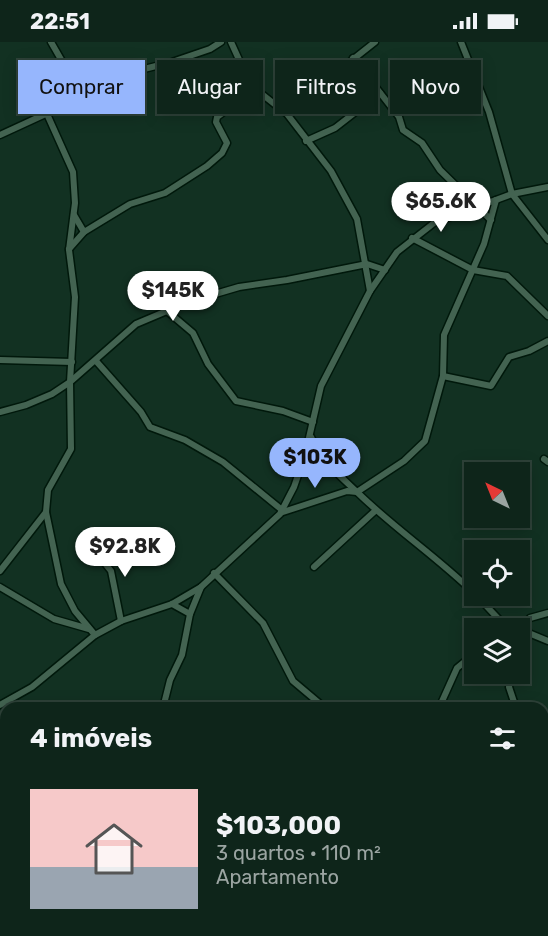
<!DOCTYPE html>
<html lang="pt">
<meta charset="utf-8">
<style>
body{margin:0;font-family:Rubik,sans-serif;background:#172d23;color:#f1f3f6;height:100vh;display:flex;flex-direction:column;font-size:22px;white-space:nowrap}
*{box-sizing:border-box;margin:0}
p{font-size:20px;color:#9ba5a2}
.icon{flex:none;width:33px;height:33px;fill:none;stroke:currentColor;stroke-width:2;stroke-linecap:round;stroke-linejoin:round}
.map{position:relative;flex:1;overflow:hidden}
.side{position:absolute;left:0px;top:660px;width:549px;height:234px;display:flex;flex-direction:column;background:#0e251a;border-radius:18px 18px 0 0;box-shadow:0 3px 15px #0003,0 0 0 2px #2e4239}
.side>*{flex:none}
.hud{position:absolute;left:18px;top:18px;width:513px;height:54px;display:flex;gap:12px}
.needle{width:39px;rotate:317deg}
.tools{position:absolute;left:464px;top:420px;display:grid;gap:12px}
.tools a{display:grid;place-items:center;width:66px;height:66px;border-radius:0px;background:#0e251a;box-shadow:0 3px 15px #0003,0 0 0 2px #2e4239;font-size:30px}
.price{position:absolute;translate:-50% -51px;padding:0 14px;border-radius:21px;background:#fff;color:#222;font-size:20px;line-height:39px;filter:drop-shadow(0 2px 3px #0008)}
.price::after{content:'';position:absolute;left:50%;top:36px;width:18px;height:14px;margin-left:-9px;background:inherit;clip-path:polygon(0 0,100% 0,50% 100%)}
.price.on{background:#96b6fd;color:#111}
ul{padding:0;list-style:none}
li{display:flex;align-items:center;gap:18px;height:150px;padding:0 30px}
li span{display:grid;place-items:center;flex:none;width:168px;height:120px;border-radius:0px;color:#555}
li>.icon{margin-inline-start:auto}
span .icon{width:72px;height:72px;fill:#fffc;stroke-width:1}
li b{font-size:26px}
h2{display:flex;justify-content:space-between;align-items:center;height:72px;padding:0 30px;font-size:26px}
.tag{padding:0 21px;border-radius:0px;background:#0e251a;box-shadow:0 3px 15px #0003,0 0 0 2px #2e4239;font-size:21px;line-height:54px}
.tag.on{background:#96b6fd;color:#111}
.status{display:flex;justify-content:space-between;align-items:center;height:42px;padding:0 30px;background:#0e251a;direction:ltr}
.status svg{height:16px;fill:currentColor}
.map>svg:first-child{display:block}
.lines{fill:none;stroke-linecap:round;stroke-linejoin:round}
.street-casing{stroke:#00180b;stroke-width:9}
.street{stroke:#436351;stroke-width:6}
</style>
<div class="status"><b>22:51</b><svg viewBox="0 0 49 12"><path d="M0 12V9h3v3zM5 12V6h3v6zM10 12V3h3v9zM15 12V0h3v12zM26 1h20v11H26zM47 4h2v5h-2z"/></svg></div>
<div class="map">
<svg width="548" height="894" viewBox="0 0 548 894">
<rect width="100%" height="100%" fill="#123122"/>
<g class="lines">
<defs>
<g id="street">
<path d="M51 0 82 54"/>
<path d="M231 0 241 22 258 49 287 72 331 129 357 177 370 249"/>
<path d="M461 0 489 70 512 152 548 198"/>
<path d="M353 16 399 75 403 88 422 101 440 128 491 178"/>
<path d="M282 66 327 38 375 0"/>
<path d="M47 72 73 130 75 161 69 208 75 255 70 340 71 407 48 448 46 470 61 542 75 569 95 593"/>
<path d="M0 93 76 58 112 35 172 20 210 7 221 0"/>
<path d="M306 99 335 86 380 51"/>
<path d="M74 173 84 190"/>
<path d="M412 196 473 228 507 234 548 274"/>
<path d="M69 207 84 190 130 162 165 151 207 124 222 111 227 101 216 80 217 75 256 46"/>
<path d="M167 269 193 291 208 322 236 359 283 369 313 380"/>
<path d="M0 318 72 320"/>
<path d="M96 319 141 370 150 385 185 398 223 420 282 468"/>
<path d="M443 334 491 344 509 315 529 309 548 299"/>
<path d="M0 370 26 363 52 352 70 340 136 282 188 260 239 245 287 238 367 222 385 228"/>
<path d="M311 395C321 418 340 434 358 451 395 487 437 515 474 551"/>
<path d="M544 417 548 420"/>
<path d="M283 470 347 449 357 450 404 419 425 399 443 334 444 293 484 202 496 158"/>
<path d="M95 509 111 529 121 579"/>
<path d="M314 525 376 468"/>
<path d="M0 529 46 470"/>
<path d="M214 531 263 581 293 639 325 666"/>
<path d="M0 545 54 577 89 587"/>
<path d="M477 554 507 586"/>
<path d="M172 562 190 572"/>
<path d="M519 587 548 599"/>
<path d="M519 588 530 576 548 571"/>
<path d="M511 632 509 645 516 666"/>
<path d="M0 663 32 645 95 593 121 579 172 562 201 545 280 472 294 445 305 413 321 344 370 249 397 210 434 181 512 152 548 145"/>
<path d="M163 666 170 638 182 613 190 572 201 545"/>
<path d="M439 666 457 626 474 612"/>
<path d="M0 734 6 738"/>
<path d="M543 747H548"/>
<path d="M543 851 548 832"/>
<path d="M223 888 224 894"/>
<path d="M425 888 442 894"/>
<path d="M0 892 6 884"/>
<path d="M167 894 169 888"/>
<path d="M531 894 533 888"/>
</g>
</defs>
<!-- street casing -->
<use href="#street" class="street-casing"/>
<!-- street -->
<use href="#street" class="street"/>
</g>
</svg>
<div class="tools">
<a><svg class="needle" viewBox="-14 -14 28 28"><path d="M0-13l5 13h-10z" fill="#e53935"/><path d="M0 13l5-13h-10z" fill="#9ba5a2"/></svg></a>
<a><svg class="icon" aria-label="locate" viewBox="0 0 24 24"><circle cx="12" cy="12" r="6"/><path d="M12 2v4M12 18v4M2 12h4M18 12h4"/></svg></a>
<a><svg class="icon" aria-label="layers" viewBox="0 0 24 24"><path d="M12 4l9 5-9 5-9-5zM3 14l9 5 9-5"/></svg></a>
</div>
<b class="price" style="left:441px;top:191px">$65.6K</b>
<b class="price" style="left:173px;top:280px">$145K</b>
<b class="price on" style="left:315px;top:447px">$103K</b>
<b class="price" style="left:125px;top:536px">$92.8K</b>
<div class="hud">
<a class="tag on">Comprar</a>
<a class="tag">Alugar</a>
<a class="tag">Filtros</a>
<a class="tag">Novo</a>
</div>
<section class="side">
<h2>4 imóveis<svg class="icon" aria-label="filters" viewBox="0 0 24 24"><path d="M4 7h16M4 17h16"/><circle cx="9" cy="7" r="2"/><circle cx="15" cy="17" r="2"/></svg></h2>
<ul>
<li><span style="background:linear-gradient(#f6c9c9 65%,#9aa5b1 0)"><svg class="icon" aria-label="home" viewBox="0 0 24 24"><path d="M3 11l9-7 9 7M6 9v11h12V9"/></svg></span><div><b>$103,000</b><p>3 quartos · 110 m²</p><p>Apartamento</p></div></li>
</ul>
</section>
</div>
